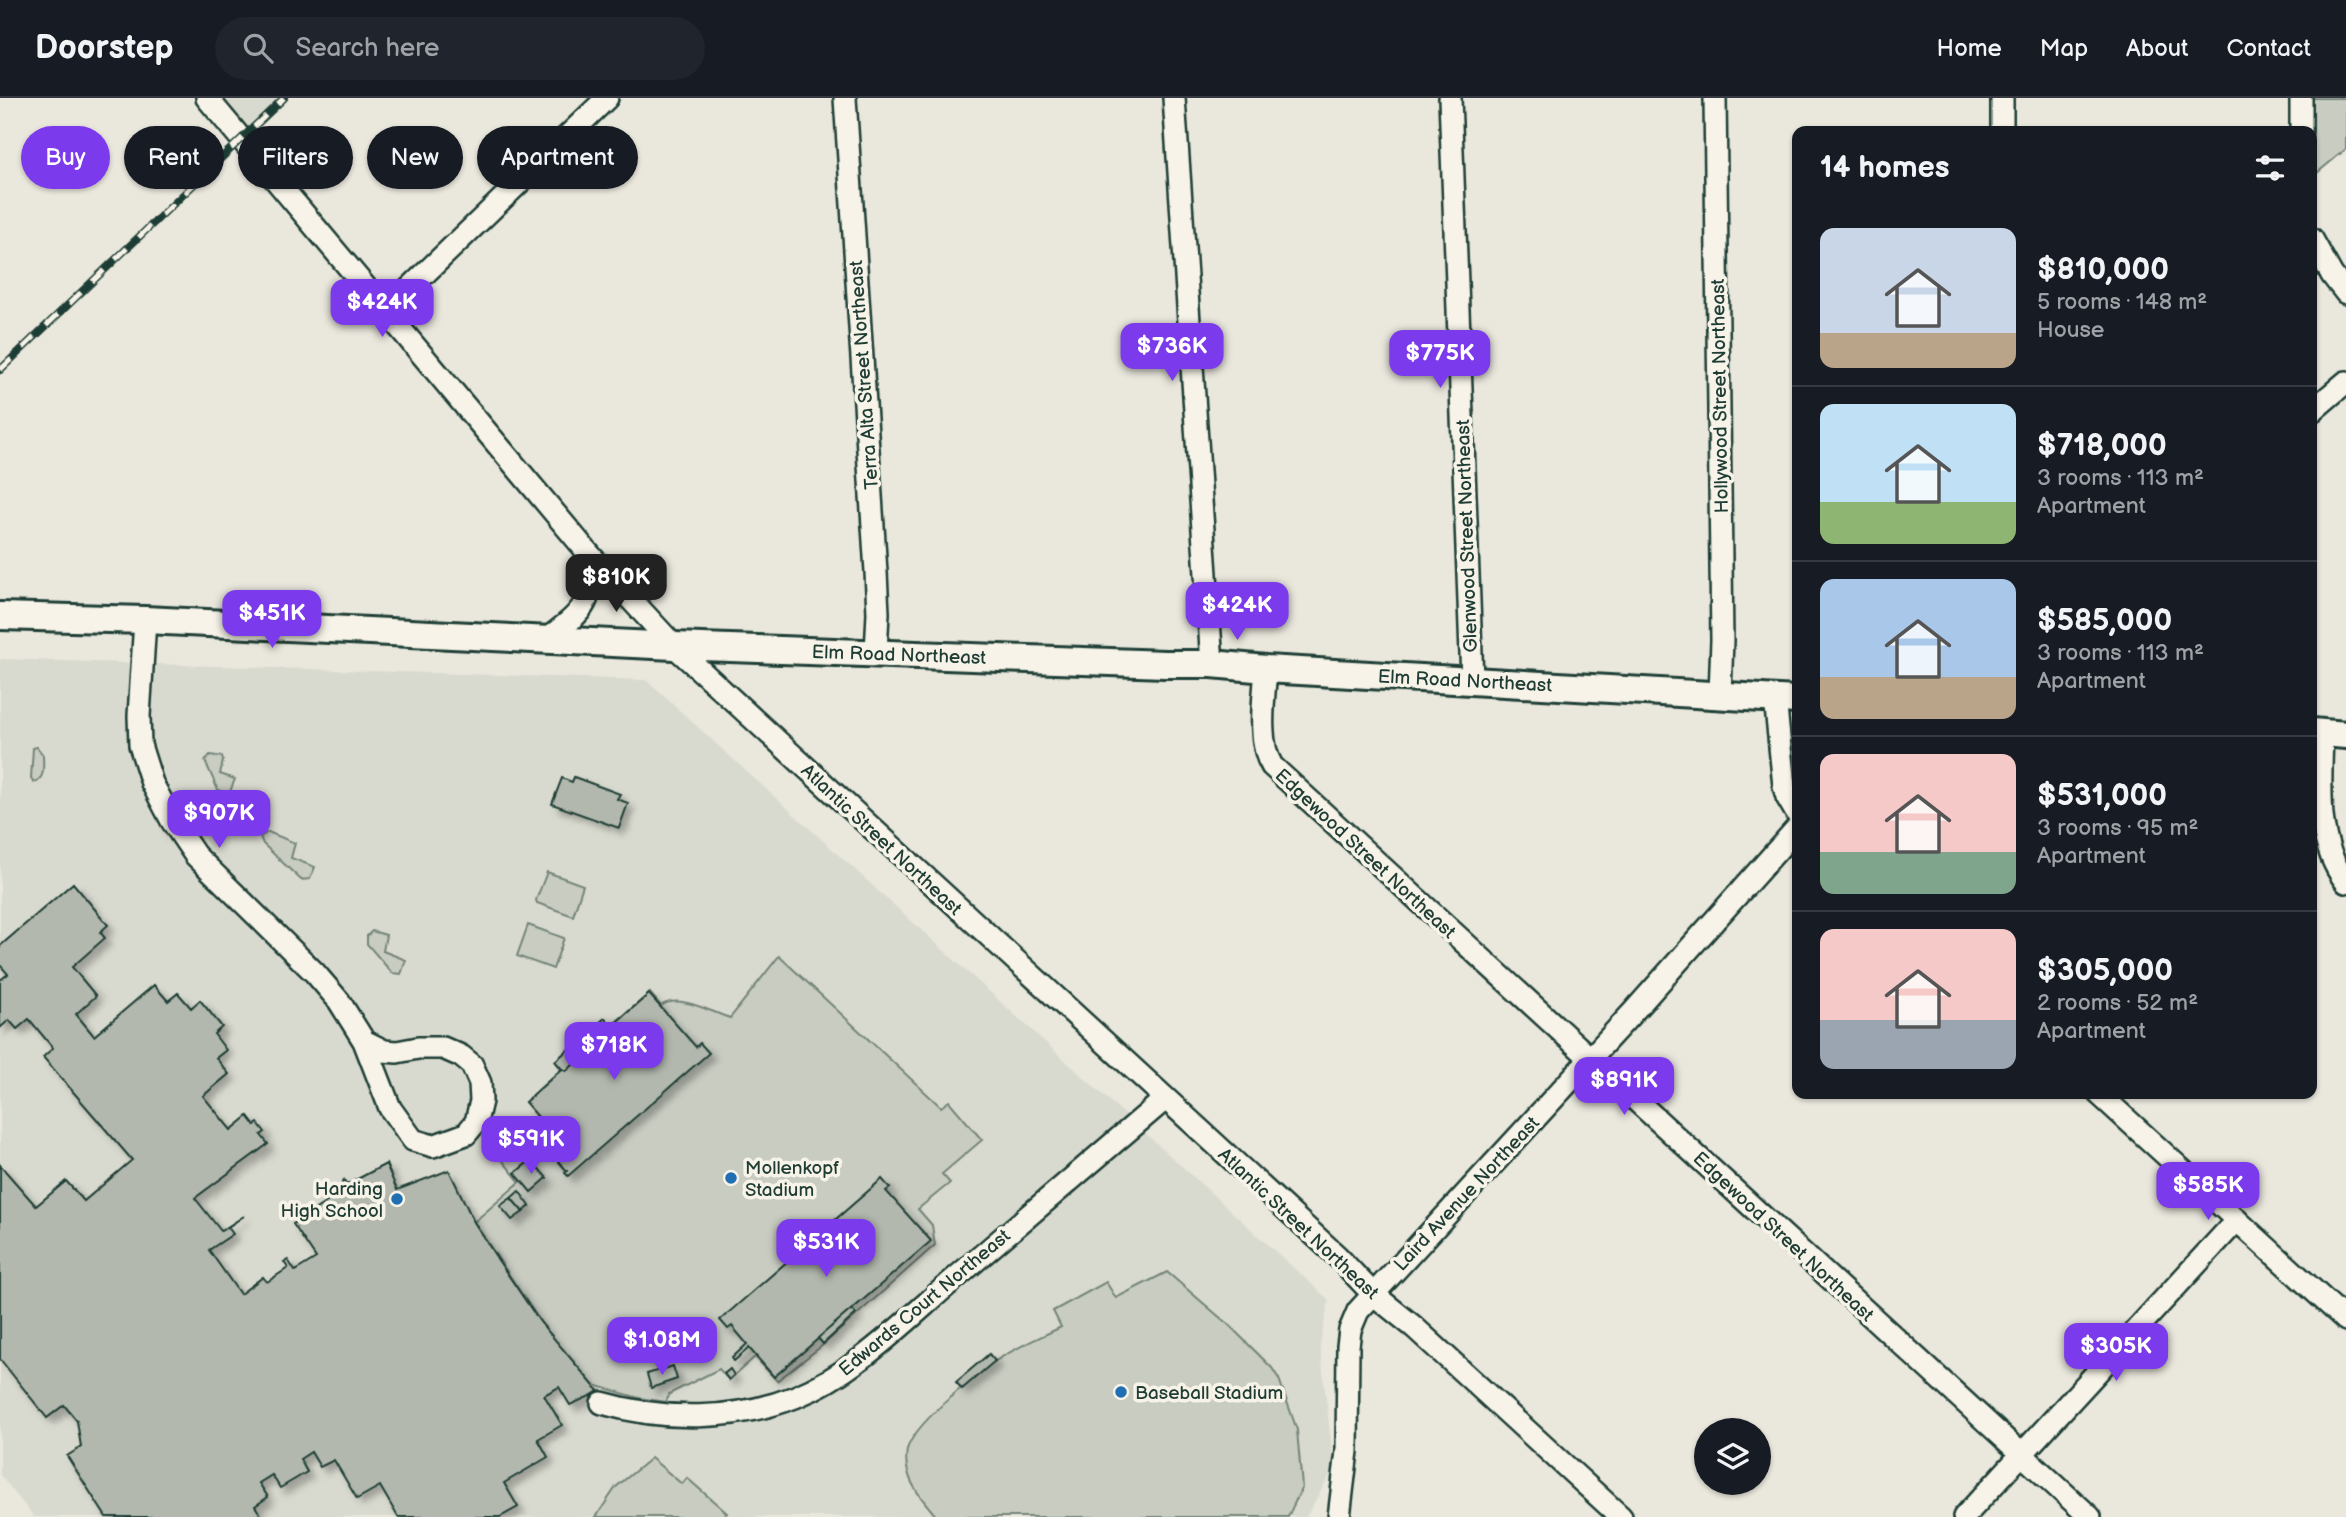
<!DOCTYPE html>
<meta charset="utf-8">
<style>
body{margin:0;font-family:"Balsamiq Sans",sans-serif;background:#20242c;color:#f1f3f6;height:100vh;display:flex;flex-direction:column;font-size:26px;white-space:nowrap}
*{box-sizing:border-box;margin:0}
p{font-size:23px;color:#9ea1a6}
.icon{flex:none;width:38px;height:38px;fill:none;stroke:currentColor;stroke-width:2;stroke-linecap:round;stroke-linejoin:round}
.map{position:relative;flex:1;overflow:hidden}
.sheet{position:absolute;left:1792px;top:28px;width:525px;height:973px;display:flex;flex-direction:column;background:#171b24;border-radius:14px;box-shadow:0 2px 5px #0004}
.sheet>*{flex:none}
.top-card{position:absolute;left:21px;top:28px;width:665px;height:63px;display:flex;gap:14px}
.tools{position:absolute;left:1694px;top:1320px;display:grid;gap:14px}
.tools a{display:grid;place-items:center;width:77px;height:77px;border-radius:50%;background:#171b24;box-shadow:0 2px 5px #0004;font-size:35px}
.price{position:absolute;translate:-50% -60px;padding:0 16px;border-radius:14px;background:#7c3aed;color:#fff;font-size:23px;line-height:46px;filter:drop-shadow(0 2px 4px #0008)}
.price::after{content:'';position:absolute;left:50%;top:42px;width:21px;height:16px;margin-left:-10px;background:inherit;clip-path:polygon(0 0,100% 0,50% 100%)}
.price.current{background:#222;color:#fff}
ul{padding:0;list-style:none}
li{display:flex;align-items:center;gap:21px;height:175px;padding:0 28px}
li+li{border-top:2px solid #363941}
li span{display:grid;place-items:center;flex:none;width:196px;height:140px;border-radius:14px;color:#555}
li>.icon{margin-inline-start:auto}
span .icon{width:84px;height:84px;fill:#fffc;stroke-width:1}
li b{font-size:30px}
h2{display:flex;justify-content:space-between;align-items:center;height:84px;padding:0 28px;font-size:30px}
.pill{padding:0 24px;border-radius:32px;background:#171b24;box-shadow:0 2px 5px #0004;font-size:24px;line-height:63px}
.pill.current{background:#7c3aed;color:#fff}
header{display:flex;align-items:center;gap:42px;box-sizing:border-box;height:98px;padding:0 35px;background:#171b24;border-bottom:2px solid #363941}
header strong{font-size:33px}
nav{display:flex;gap:38px;margin-inline-start:auto;font-size:24px}
.search{width:490px;height:63px;background:#20242c;display:flex;align-items:center;gap:18px;box-sizing:border-box;padding:0 24px;border-radius:38px;color:#9ea1a6;font-size:26px}
.map>svg:first-child{display:block}
.built{fill:#d9dacf}
.green{fill:#c8ccc1;stroke:#74847a;stroke-width:2}
.building{fill:#b2b8ae;stroke:#1f3d34;stroke-width:2;filter:url(#shadow)}
.lines{fill:none;stroke-linecap:round;stroke-linejoin:round}
.minor-casing{stroke:#1f3d34;stroke-width:26}
.major-casing{stroke:#1f3d34;stroke-width:32}
.minor{stroke:#f7f3e8;stroke-width:21}
.major{stroke:#f7f3e8;stroke-width:26}
.rail-casing{stroke:#1f3d34;stroke-width:8}
.rail{stroke:#f7f3e8;stroke-width:5;stroke-dasharray:16;stroke-linecap:butt}
.poi-dot{fill:#1f6fb2;stroke:#f7f3e8;stroke-width:2.5}
.labels{text-anchor:middle;stroke-width:7;stroke-linejoin:round;paint-order:stroke}
.street-label{font-size:19px;fill:#1f3d34;stroke:#f7f3e8}
.poi-label{font-size:19px;fill:#1f3d34;stroke:#f7f3e8;text-anchor:start}
</style>
<header>
<strong>Doorstep</strong>
<div class="search"><svg class="icon" aria-label="search" viewBox="0 0 24 24"><circle cx="10" cy="10" r="6"/><path d="M15 15l6 6"/></svg>Search here</div>
<nav><a>Home</a><a>Map</a><a>About</a><a>Contact</a></nav>
</header>
<div class="map">
<svg width="2346" height="1419" viewBox="0 0 2346 1419">
<defs>
<filter id="shadow"><feDropShadow dx="6" dy="6" stdDeviation="3.5" flood-color="#0004"/></filter>
</defs>
<rect width="100%" height="100%" fill="#eae8dd"/>
<filter id="ink" filterUnits="userSpaceOnUse"><feTurbulence type="fractalNoise" baseFrequency=".0143" numOctaves="2"/><feDisplacementMap in="SourceGraphic" scale="14" xChannelSelector="R" yChannelSelector="G"/><feConvolveMatrix kernelMatrix="1 2 1 2 8 2 1 2 1" color-interpolation-filters="sRGB"/></filter>
<g filter="url(#ink)">
<!-- built -->
<g class="built">
<path d="M207 0H282L242 41Z"/>
<path d="M0 561 646 582 1329 1202 1320 1247 1334 1370 1306 1419H34L0 1377Z"/>
</g>
<!-- green -->
<g class="green">
<path d="M2313 0H2346V51L2312 79Z"/>
<path d="M37 649 43 657C43 667 46 681 34 684L31 680 33 650Z"/>
<path d="M210 657 222 659 223 663 220 676 235 681 229 696 218 692 205 663Z"/>
<path d="M268 734 295 745 291 760 315 769 310 781 301 782 263 746 260 739Z"/>
<path d="M547 774 583 787 573 818 537 805 536 802Z"/>
<path d="M528 827 564 840 553 871 517 858Z"/>
<path d="M372 833 386 837 383 853 406 862 401 876 392 875 367 846V838Z"/>
<path d="M779 858 941 1009 949 1003 982 1042 942 1076 950 1085 918 1111 932 1127 935 1147 823 1247 777 1283 755 1259 729 1282 719 1271 669 1296 666 1304 639 1300 587 1285 555 1246 474 1124 520 1084 498 1057 497 1051 537 1017 525 1004 561 971 555 963 605 920 612 927 650 895 661 908C678 895 711 914 730 920Z"/>
<path d="M1167 1174 1230 1228 1272 1270 1279 1281 1297 1332 1302 1389 1288 1419H937C921 1400 902 1380 907 1352 912 1328 973 1279 994 1264 1014 1250 1039 1240 1061 1229L1053 1213 1106 1184 1116 1200Z"/>
<path d="M651 1360 682 1386 687 1380 727 1415 723 1419H596L616 1389Z"/>
</g>
<!-- building -->
<g class="building">
<path d="M574 679 620 696 617 701 628 705 619 730 552 706 562 680 572 684Z"/>
<path d="M73 785 108 827 100 834 105 840 72 869 96 898 76 916 94 938 154 887 168 903 178 895 191 910 200 902 222 929 214 936 226 952 216 960 229 976 203 998 231 1032 248 1018 255 1027 258 1025 265 1034 261 1037 268 1046 195 1100 221 1133 244 1118 228 1129 233 1136 209 1152 240 1196 263 1179 267 1184 288 1170 284 1164 288 1162 295 1173 316 1160 293 1126 334 1099 344 1082 346 1087 386 1066 397 1092 449 1072 474 1124 498 1162 540 1224 599 1294 570 1307 559 1289 544 1297 562 1327 538 1341 548 1359 504 1385 518 1409 500 1419H398L380 1388 357 1401 334 1362 320 1369 311 1354 300 1361 307 1374 280 1390 272 1377 259 1385 268 1399 255 1408 262 1419H106L67 1358 81 1349 77 1323 64 1307 47 1320 0 1261V1067L36 1108 66 1083 84 1103 132 1062 43 959 53 950 29 921 17 931 9 922 0 930V882L8 876 0 867V848Z"/>
<path d="M649 896 696 949 700 945 709 955 568 1078 565 1075 567 1073 554 1058 560 1053 562 1056 567 1052 525 1004 562 971 563 970 566 973 614 930 612 928Z"/>
<path d="M605 920 614 930 566 973 562 971 555 963Z"/>
<path d="M531 1062 547 1080 531 1094 515 1075Z"/>
<path d="M882 1081 890 1090 886 1093 931 1143 774 1279 749 1250 734 1263 732 1260 747 1246 732 1228 728 1231 720 1222Z"/>
<path d="M519 1093 530 1108 523 1114 511 1100Z"/>
<path d="M511 1100 523 1114 512 1122 500 1108Z"/>
<path d="M852 1211 856 1216 823 1246 818 1240Z"/>
<path d="M989 1256 995 1263 962 1291 956 1284Z"/>
<path d="M673 1268 677 1281 651 1290 647 1276Z"/>
<path d="M730 1271 734 1277 729 1282 724 1276Z"/>
</g>
<g class="lines">
<defs>
<g id="minor">
<path d="M207 0 589 456 674 548 1337 1158 1373 1196 1414 1229 1621 1419"/>
<path d="M845 0 876 474 878 515 876 554"/>
<path d="M1174 0 1212 566"/>
<path d="M1450 0 1472 582"/>
<path d="M1715 0 1722 542 1720 596"/>
<path d="M2002 0V33"/>
<path d="M2301 33V0"/>
<path d="M2312 141 2332 177 2346 195"/>
<path d="M386 213 607 0"/>
<path d="M2312 313 2346 284"/>
<path d="M145 522 139 618 140 647 152 685 172 723 195 757 315 875 339 903 364 943 390 1010 413 1042 433 1048 466 1036 476 1024 481 1003 480 985 472 967 461 958 443 950H418L397 954 384 953 364 943"/>
<path d="M546 542C584 512 594 507 589 456"/>
<path d="M1266 571C1264 599 1257 644 1272 668L2090 1419"/>
<path d="M1775 600 1784 688 1787 699 1797 716"/>
<path d="M2322 636C2321 686 2314 742 2346 784"/>
<path d="M2099 996 2346 1222"/>
<path d="M602 1305C664 1323 734 1323 795 1299 855 1275 903 1225 952 1183 1023 1122 1094 1062 1165 1001"/>
<path d="M1339 1419 1347 1353 1348 1248 1350 1232 1358 1213 1633 914 1797 730"/>
<path d="M1964 1419 2237 1122"/>
</g>
<g id="major">
<path d="M0 518 145 522 674 548 1165 566H1212L1266 571 1797 602"/>
<path d="M2312 634 2346 637"/>
</g>
</defs>
<!-- minor casing -->
<use href="#minor" class="minor-casing"/>
<!-- major casing -->
<use href="#major" class="major-casing"/>
<!-- minor -->
<use href="#minor" class="minor"/>
<!-- major -->
<use href="#major" class="major"/>
<defs>
<path id="rail" d="M0 272 284 0"/>
</defs>
<!-- rail casing -->
<use href="#rail" class="rail-casing"/>
<!-- rail -->
<use href="#rail" class="rail"/>
</g>
</g>
<!-- markers -->
<g class="poi-dot">
<circle cx="731" cy="1080" r="7"/>
<circle cx="397" cy="1101" r="7"/>
<circle cx="1121" cy="1294" r="7"/>
</g>
<g class="labels">
<!-- street labels -->
<g class="street-label">
<text transform="translate(863 277) rotate(-94)" y="7">Terra Alta Street Northeast</text>
<text transform="translate(1719 298) rotate(-91)" y="7">Hollywood Street Northeast</text>
<text transform="translate(1466 438) rotate(-92)" y="7">Glenwood Street Northeast</text>
<text transform="translate(899 556) rotate(2)" y="7">Elm Road Northeast</text>
<text transform="translate(1465 582) rotate(3)" y="7">Elm Road Northeast</text>
<text transform="translate(882 741) rotate(43)" y="7">Atlantic Street Northeast</text>
<text transform="translate(1366 755) rotate(43)" y="7">Edgewood Street Northeast</text>
<text transform="translate(1466 1095) rotate(-47)" y="7">Laird Avenue Northeast</text>
<text transform="translate(1299 1125) rotate(43)" y="7">Atlantic Street Northeast</text>
<text transform="translate(1784 1138) rotate(43)" y="7">Edgewood Street Northeast</text>
<text transform="translate(924 1204) rotate(-40)" y="7">Edwards Court Northeast</text>
</g>
<!-- poi labels -->
<g class="poi-label">
<text x="745" y="1076">Mollenkopf<tspan x="745" dy="22">Stadium</tspan></text>
<text x="383" y="1097" text-anchor="end">Harding<tspan x="383" dy="22">High School</tspan></text>
<text x="1135" y="1301">Baseball Stadium</text>
</g>
</g>
</svg>
<div class="tools">
<a><svg class="icon" aria-label="layers" viewBox="0 0 24 24"><path d="M12 4l9 5-9 5-9-5zM3 14l9 5 9-5"/></svg></a>
</div>
<b class="price" style="left:382px;top:241px">$424K</b>
<b class="price" style="left:1172px;top:285px">$736K</b>
<b class="price" style="left:1440px;top:292px">$775K</b>
<b class="price current" style="left:616px;top:516px">$810K</b>
<b class="price" style="left:1237px;top:544px">$424K</b>
<b class="price" style="left:272px;top:552px">$451K</b>
<b class="price" style="left:219px;top:752px">$907K</b>
<b class="price" style="left:614px;top:984px">$718K</b>
<b class="price" style="left:1624px;top:1019px">$891K</b>
<b class="price" style="left:531px;top:1078px">$591K</b>
<b class="price" style="left:2208px;top:1124px">$585K</b>
<b class="price" style="left:826px;top:1181px">$531K</b>
<b class="price" style="left:662px;top:1279px">$1.08M</b>
<b class="price" style="left:2116px;top:1285px">$305K</b>
<div class="top-card">
<a class="pill current">Buy</a>
<a class="pill">Rent</a>
<a class="pill">Filters</a>
<a class="pill">New</a>
<a class="pill">Apartment</a>
</div>
<section class="sheet">
<h2>14 homes<svg class="icon" aria-label="filters" viewBox="0 0 24 24"><path d="M4 7h16M4 17h16"/><circle cx="9" cy="7" r="2"/><circle cx="15" cy="17" r="2"/></svg></h2>
<ul>
<li><span style="background:linear-gradient(#c9d6e8 75%,#b9a48a 0)"><svg class="icon" aria-label="home" viewBox="0 0 24 24"><path d="M3 11l9-7 9 7M6 9v11h12V9"/></svg></span><div><b>$810,000</b><p>5 rooms · 148 m²</p><p>House</p></div></li>
<li><span style="background:linear-gradient(#bfe0f5 70%,#8fb573 0)"><svg class="icon" aria-label="home" viewBox="0 0 24 24"><path d="M3 11l9-7 9 7M6 9v11h12V9"/></svg></span><div><b>$718,000</b><p>3 rooms · 113 m²</p><p>Apartment</p></div></li>
<li><span style="background:linear-gradient(#a9c7e8 70%,#b9a48a 0)"><svg class="icon" aria-label="home" viewBox="0 0 24 24"><path d="M3 11l9-7 9 7M6 9v11h12V9"/></svg></span><div><b>$585,000</b><p>3 rooms · 113 m²</p><p>Apartment</p></div></li>
<li><span style="background:linear-gradient(#f6c9c9 70%,#7fa58c 0)"><svg class="icon" aria-label="home" viewBox="0 0 24 24"><path d="M3 11l9-7 9 7M6 9v11h12V9"/></svg></span><div><b>$531,000</b><p>3 rooms · 95 m²</p><p>Apartment</p></div></li>
<li><span style="background:linear-gradient(#f6c9c9 65%,#9aa5b1 0)"><svg class="icon" aria-label="home" viewBox="0 0 24 24"><path d="M3 11l9-7 9 7M6 9v11h12V9"/></svg></span><div><b>$305,000</b><p>2 rooms · 52 m²</p><p>Apartment</p></div></li>
</ul>
</section>
</div>
